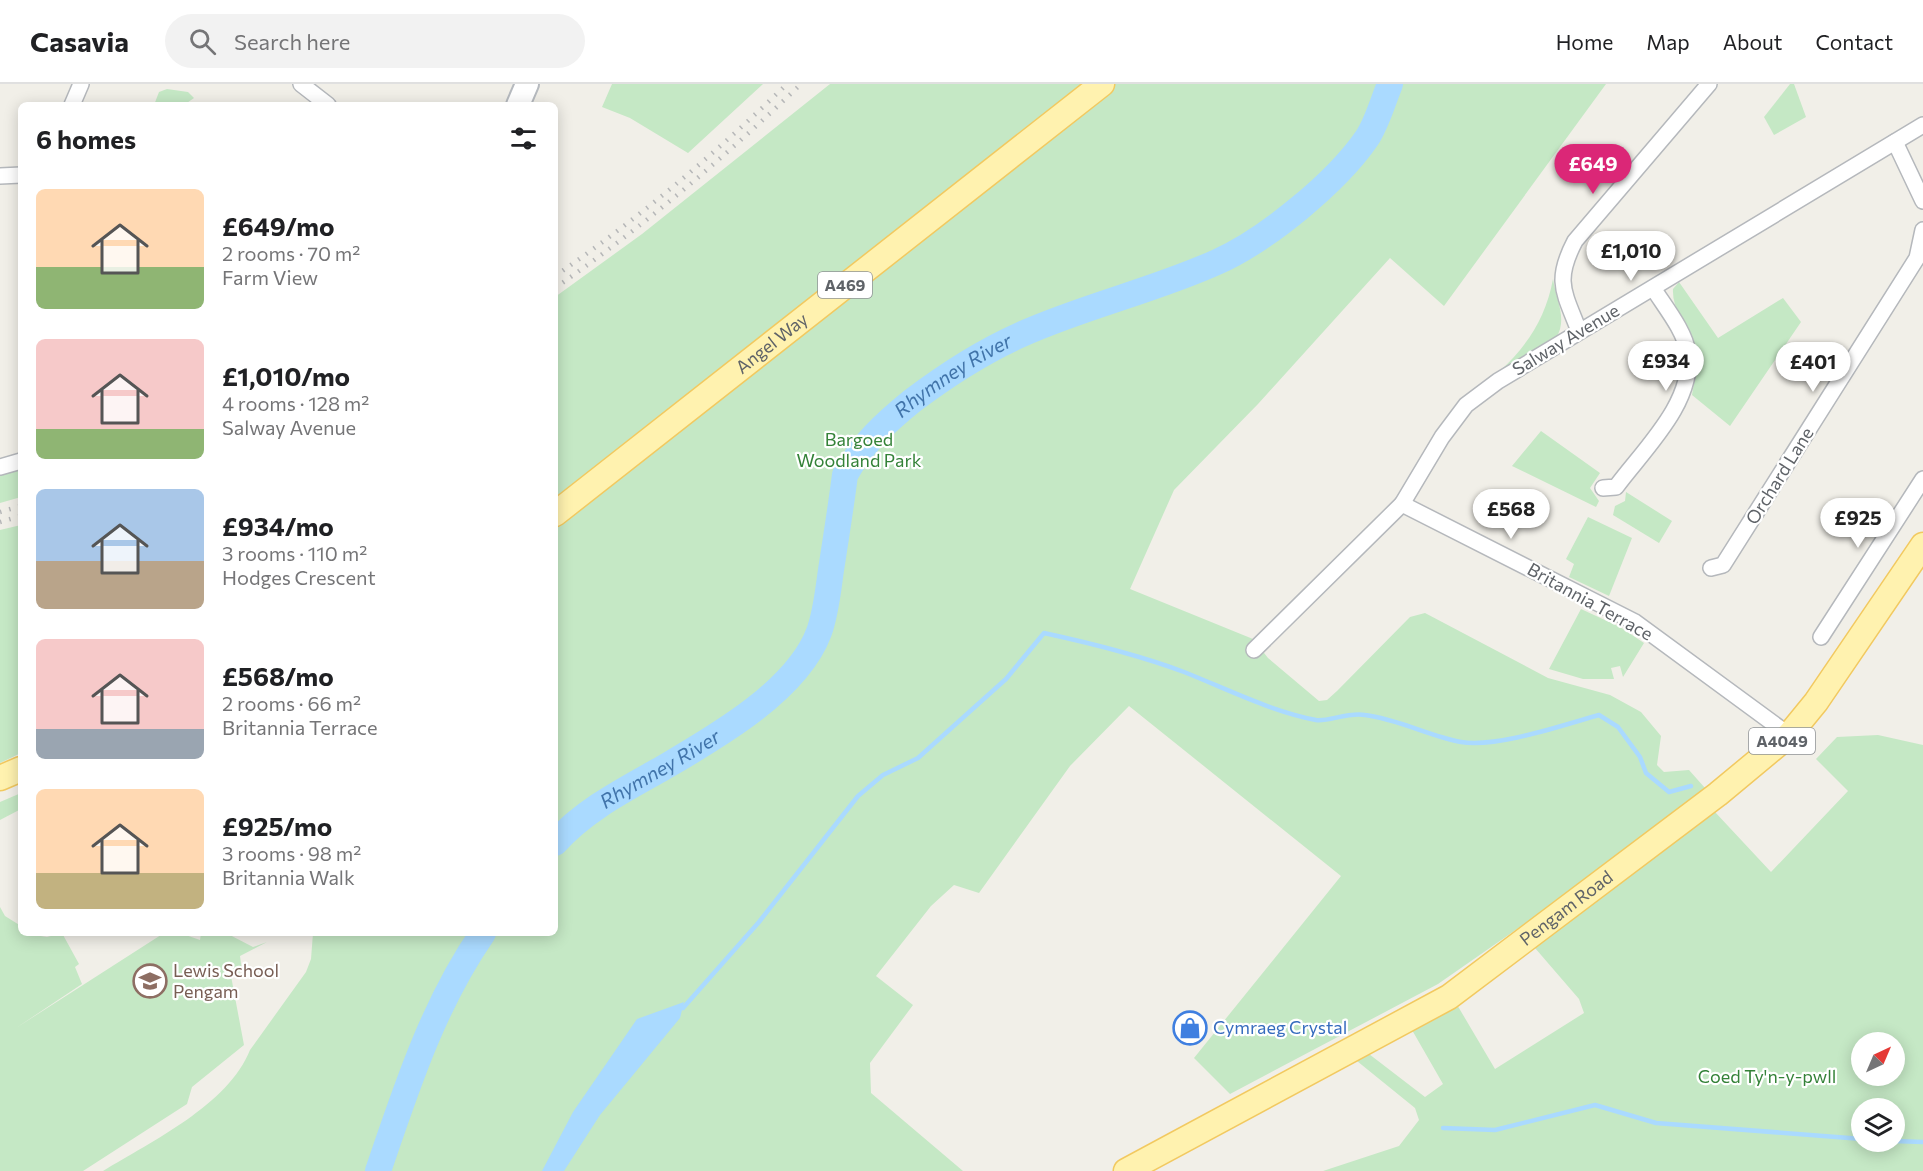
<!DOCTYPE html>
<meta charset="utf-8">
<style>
body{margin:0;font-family:Commissioner,sans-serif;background:#f2f2f2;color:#202124;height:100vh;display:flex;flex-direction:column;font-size:22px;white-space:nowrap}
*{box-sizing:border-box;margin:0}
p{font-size:20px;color:#757577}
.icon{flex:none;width:33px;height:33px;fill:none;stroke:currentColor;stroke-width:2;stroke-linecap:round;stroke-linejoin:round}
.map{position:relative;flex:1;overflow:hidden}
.sheet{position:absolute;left:18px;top:18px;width:540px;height:834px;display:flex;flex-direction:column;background:#fff;border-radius:9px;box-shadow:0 3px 15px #0003}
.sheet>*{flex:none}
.needle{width:39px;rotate:44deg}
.tools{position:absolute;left:1851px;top:948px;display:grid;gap:12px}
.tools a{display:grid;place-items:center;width:54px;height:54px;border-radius:50%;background:#fff;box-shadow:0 3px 15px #0003;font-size:30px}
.price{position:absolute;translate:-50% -51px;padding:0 14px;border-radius:21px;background:#fff;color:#222;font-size:20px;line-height:39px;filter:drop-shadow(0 2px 3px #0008)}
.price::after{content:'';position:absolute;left:50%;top:36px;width:18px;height:14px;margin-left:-9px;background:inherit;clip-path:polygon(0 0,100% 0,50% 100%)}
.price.current{background:#db2777;color:#fff}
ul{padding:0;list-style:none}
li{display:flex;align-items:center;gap:18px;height:150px;padding:0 18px}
li span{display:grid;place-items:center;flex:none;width:168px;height:120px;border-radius:9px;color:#555}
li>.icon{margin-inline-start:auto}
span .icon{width:72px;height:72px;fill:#fffc;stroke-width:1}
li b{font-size:26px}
h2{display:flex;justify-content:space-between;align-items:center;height:72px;padding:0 18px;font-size:26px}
header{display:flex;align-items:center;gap:36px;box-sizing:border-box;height:84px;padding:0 30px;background:#fff;border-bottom:2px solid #e0e0e0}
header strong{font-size:28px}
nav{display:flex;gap:33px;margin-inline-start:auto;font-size:21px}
.search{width:420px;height:54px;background:#f2f2f2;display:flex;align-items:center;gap:15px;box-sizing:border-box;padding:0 21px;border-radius:33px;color:#757577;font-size:22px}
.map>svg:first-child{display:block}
.green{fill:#c5e8c5;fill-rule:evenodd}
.water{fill:#aadaff}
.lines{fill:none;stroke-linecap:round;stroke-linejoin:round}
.stream{stroke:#aadaff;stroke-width:4.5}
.river{stroke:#aadaff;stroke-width:26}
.street-casing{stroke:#b5b8bc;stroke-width:18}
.secondary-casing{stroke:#b6babf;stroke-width:26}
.primary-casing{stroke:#f2c960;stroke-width:27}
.street{stroke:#fff;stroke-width:15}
.secondary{stroke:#fff;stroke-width:22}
.primary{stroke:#fff2af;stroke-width:24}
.rail{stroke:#b6b7b8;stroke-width:4.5;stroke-dasharray:1.5 8;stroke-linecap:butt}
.labels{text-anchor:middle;stroke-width:4.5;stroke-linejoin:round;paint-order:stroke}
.shield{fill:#fff;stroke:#8f9295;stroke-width:1.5}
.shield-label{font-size:16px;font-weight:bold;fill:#5f6368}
.street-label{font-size:18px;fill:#5f6368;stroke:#fff}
.park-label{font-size:18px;fill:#348238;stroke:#fff}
.education-label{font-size:18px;fill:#785e54;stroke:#fff;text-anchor:start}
.shop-label{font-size:18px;fill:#366cbe;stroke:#fff;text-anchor:start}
.water-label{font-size:20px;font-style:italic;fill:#4174aa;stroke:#fff}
</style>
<header>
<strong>Casavia</strong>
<div class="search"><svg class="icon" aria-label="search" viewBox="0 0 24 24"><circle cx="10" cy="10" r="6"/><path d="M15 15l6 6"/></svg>Search here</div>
<nav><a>Home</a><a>Map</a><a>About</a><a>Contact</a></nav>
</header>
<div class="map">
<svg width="1923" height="1087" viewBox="0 0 1923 1087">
<rect width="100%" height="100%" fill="#f1efe8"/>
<!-- green -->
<g class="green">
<path d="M612 0H763L688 69 630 34 602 23Z"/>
<path d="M830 0H1606L1444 222 1390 174 1258 320 1174 406 1130 505 1253 555 1268 574 1319 617 1327 616 1337 607 1410 533 1425 529 1548 594 1610 611 1641 628 1661 652 1657 681 1664 688 1689 686 1705 704 1533 834 1438 900 1230 1010 1194 974 1341 792 1129 622 1070 682 979 809 954 801 931 822 876 892 913 921 870 979 871 1009 963 1087H103C152 1057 228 1021 250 966L306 888 311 875 313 849H555V213L642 150Z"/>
<path d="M1790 0H1794L1806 33 1774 51 1764 33Z"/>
<path d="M167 5 188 8 194 14 184 21H154L159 8Z"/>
<path d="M1553 195C1556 216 1568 235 1556 254L1500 287C1528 261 1546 233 1553 195Z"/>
<path d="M1679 198 1718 254 1783 214 1801 238 1730 342 1692 311C1695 293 1699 271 1691 254 1684 237 1672 224 1673 205Z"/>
<path d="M1541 347 1600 389 1590 404 1599 417 1596 423 1512 382Z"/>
<path d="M21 384V413L0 419V390Z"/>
<path d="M1626 408 1672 437 1659 459 1613 431 1615 422 1625 417Z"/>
<path d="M1588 433 1632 454 1609 512 1569 493 1574 480 1566 475Z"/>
<path d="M21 441V669L0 679V446Z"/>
<path d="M1581 525 1620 543 1644 559 1623 593 1620 582 1611 584 1614 595H1583L1549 585Z"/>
<path d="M1878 651 1923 661V1087H1323L1399 1062 1419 1036 1415 1024 1357 977 1369 970 1425 1013 1443 1000 1412 946 1456 919 1495 985 1584 929 1579 915 1535 864 1715 728 1771 788 1848 707 1816 675 1837 653ZM1862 958H1894V992H1862ZM1862 1024H1894V1058H1862Z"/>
<path d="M21 709V725L0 736V718Z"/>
<path d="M0 823 5 832 21 842V849L47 853 62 849 79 880 75 883 82 900 16 944 164 849H180L200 856 201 849H226L253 863 267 858 240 872 242 887 231 892 244 961 192 1003 187 1020 83 1087H0Z"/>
</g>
<!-- water -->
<path class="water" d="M684 918 680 934 600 1031 564 1087H542L573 1028 637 935Z"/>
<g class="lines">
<!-- stream -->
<g class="stream">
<path d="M683 924 759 838 858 712 883 691 918 674 1006 595 1044 549C1090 559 1139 571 1184 588 1227 605 1270 627 1316 636 1328 638 1348 628 1365 631 1398 635 1429 652 1461 658 1497 664 1563 641 1599 631L1618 643 1640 673 1646 689 1669 708 1691 702"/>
<path d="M1443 1044 1495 1046 1595 1021 1656 1039 1862 1055"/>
<path d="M1894 1057 1923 1058"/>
</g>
<!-- river -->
<g class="river">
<path id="s1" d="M555 759C584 726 626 705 663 684 716 653 797 607 819 548 826 529 828 507 831 486 836 454 841 422 845 391 862 360 885 339 912 317 945 292 982 268 1020 251 1084 222 1153 207 1217 178 1266 156 1336 99 1367 54 1377 39 1383 17 1390 0"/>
<path d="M378 1087C406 1005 433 921 483 849"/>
</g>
<defs>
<g id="street">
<path d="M301 0 328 21"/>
<path d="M72 21 81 0"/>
<path d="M1895 58 1923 117"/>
<path d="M0 92 21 91"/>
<path d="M1579 247C1564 208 1554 197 1575 157L1709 0"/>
<path d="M0 383 21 377"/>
<path d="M1603 404 1616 403C1644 365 1694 319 1688 269 1685 247 1665 223 1653 204"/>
<path d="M1402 420 1442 353 1466 321 1498 297 1923 41"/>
<path d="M1711 484 1723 481 1917 174 1923 146"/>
<path d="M1821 553 1923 395"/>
<path d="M1254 566 1402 420 1635 538 1789 651"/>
</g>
<path id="secondary" d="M518 21 527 0"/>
<g id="primary">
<path id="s2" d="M555 430 1102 0"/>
<path d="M0 694 21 685"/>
<path id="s3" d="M1126 1087 1449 913 1718 710 1789 651 1816 618 1923 461"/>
</g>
</defs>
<!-- street casing -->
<use href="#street" class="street-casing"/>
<!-- secondary casing -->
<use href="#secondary" class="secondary-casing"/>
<!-- primary casing -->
<use href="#primary" class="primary-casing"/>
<!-- street -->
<use href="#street" class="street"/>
<!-- secondary -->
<use href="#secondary" class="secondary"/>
<!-- primary -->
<use href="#primary" class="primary"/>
<!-- rail -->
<g class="rail">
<path d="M555 192C638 135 715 70 787 0"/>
<path d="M555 204C643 143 724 74 801 0"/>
<path d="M0 428 21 422"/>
<path d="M0 438 21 432"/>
</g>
</g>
<!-- icons -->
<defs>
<symbol id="school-ring" viewBox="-11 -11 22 22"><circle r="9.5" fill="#fff" stroke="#8d6e63" stroke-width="1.5"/><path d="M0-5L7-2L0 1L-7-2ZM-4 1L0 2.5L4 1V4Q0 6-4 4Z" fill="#8d6e63"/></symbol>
<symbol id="shop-ring" viewBox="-11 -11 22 22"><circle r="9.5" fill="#fff" stroke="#3f7fe0" stroke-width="1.5"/><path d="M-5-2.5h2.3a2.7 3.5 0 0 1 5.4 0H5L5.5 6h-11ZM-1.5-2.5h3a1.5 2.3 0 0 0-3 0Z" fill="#3f7fe0"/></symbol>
</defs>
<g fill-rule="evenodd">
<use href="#school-ring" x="131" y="878" width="38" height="38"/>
<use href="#shop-ring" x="1171" y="925" width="38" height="38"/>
</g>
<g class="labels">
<!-- shield labels -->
<g class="shield">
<rect x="818" y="188" width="54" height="26" rx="4.5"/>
<rect x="1749" y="644" width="66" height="26" rx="4.5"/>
</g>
<g class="shield-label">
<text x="845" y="207">A469</text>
<text x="1782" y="663">A4049</text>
</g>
<!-- street labels -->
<g class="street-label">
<text transform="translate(1566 256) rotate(-31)" y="6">Salway Avenue</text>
<text dy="6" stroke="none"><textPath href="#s2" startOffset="276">Angel Way</textPath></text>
<text transform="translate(1780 392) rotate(-58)" y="6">Orchard Lane</text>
<text transform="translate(1590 518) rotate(29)" y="6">Britannia Terrace</text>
<text dy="6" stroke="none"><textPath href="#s3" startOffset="514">Pengam Road</textPath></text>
</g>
<!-- park labels -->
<g class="park-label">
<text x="859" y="362">Bargoed<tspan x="859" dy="21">Woodland Park</tspan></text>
<text x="1767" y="999">Coed Ty'n-y-pwll</text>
</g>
<!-- education labels -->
<g class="education-label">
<text x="173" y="893">Lewis School<tspan x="173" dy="21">Pengam</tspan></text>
</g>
<!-- shop labels -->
<g class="shop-label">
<text x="1213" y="950">Cymraeg Crystal</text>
</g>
<!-- water labels -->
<g class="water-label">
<text dy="7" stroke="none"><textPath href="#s1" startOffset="651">Rhymney River</textPath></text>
<text dy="7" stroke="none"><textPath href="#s1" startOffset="129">Rhymney River</textPath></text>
</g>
</g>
</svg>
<div class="tools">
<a><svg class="needle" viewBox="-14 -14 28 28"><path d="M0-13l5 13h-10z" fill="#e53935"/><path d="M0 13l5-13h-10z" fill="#757577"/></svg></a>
<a><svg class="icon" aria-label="layers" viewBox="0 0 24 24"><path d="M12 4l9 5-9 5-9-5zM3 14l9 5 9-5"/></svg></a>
</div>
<b class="price current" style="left:1593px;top:111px">£649</b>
<b class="price" style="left:1631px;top:198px">£1,010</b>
<b class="price" style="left:1666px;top:308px">£934</b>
<b class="price" style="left:1813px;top:309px">£401</b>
<b class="price" style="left:1511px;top:456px">£568</b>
<b class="price" style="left:1858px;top:465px">£925</b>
<section class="sheet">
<h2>6 homes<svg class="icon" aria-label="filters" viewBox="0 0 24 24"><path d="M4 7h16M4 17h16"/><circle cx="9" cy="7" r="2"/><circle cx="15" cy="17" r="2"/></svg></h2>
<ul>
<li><span style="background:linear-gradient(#ffd9b3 65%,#8fb573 0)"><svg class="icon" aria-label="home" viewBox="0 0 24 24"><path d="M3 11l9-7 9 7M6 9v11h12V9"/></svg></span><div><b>£649/mo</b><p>2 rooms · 70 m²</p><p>Farm View</p></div></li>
<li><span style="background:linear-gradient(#f6c9c9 75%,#8fb573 0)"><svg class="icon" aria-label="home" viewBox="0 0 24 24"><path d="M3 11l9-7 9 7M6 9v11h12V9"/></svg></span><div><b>£1,010/mo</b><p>4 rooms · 128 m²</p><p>Salway Avenue</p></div></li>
<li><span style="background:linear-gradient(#a9c7e8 60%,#b9a48a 0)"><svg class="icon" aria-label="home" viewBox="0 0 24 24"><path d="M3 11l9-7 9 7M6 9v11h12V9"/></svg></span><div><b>£934/mo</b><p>3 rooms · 110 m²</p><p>Hodges Crescent</p></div></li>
<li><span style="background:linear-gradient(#f6c9c9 75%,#9aa5b1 0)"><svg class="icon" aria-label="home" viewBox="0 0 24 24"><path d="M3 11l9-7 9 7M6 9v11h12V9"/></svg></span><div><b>£568/mo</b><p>2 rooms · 66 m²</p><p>Britannia Terrace</p></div></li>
<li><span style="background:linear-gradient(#ffd9b3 70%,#c2b280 0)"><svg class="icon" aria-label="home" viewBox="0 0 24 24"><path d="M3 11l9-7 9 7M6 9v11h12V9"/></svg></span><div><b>£925/mo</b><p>3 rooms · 98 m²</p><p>Britannia Walk</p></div></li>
</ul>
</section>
</div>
